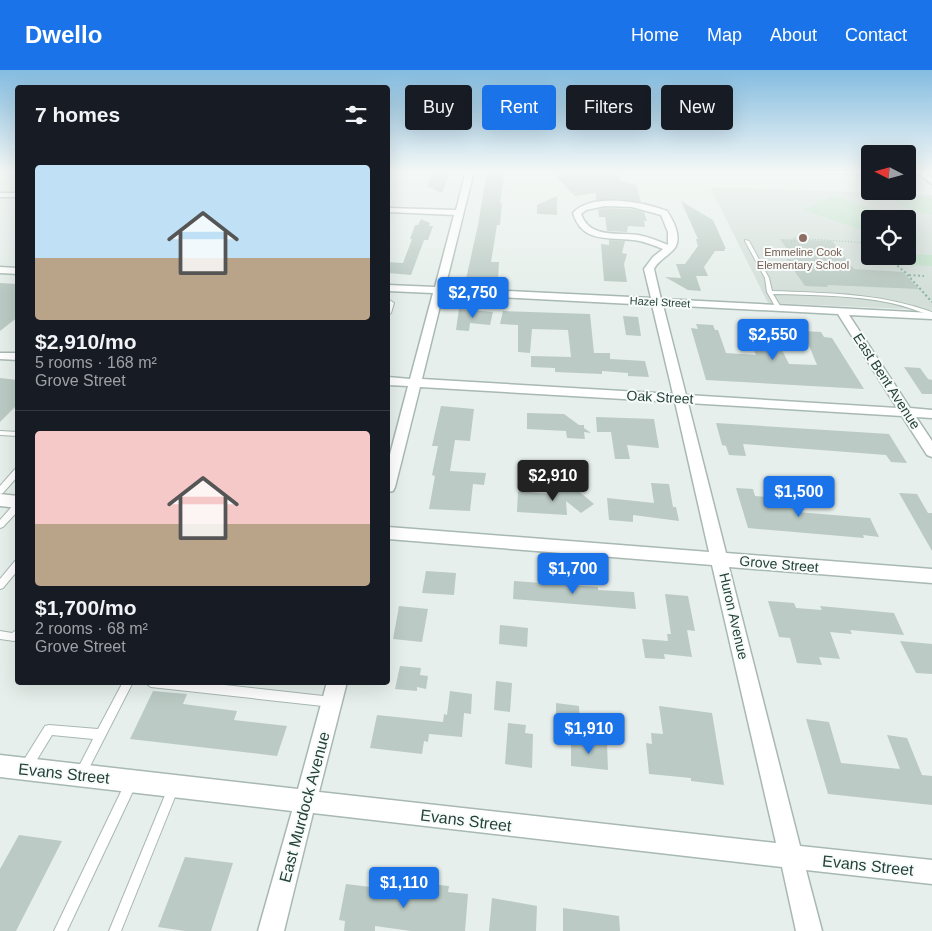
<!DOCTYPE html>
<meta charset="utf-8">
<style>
body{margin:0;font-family:Helvetica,sans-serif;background:#20242c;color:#f1f3f6;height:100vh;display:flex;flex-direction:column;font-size:19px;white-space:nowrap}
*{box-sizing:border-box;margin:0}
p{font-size:16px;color:#9ea1a6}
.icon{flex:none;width:28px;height:28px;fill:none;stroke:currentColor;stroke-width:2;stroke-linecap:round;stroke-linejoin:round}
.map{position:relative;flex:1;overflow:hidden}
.sheet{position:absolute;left:15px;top:15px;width:375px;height:600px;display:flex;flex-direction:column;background:#171b24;border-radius:5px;box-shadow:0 5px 20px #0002}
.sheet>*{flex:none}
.hud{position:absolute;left:405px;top:15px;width:451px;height:45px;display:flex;gap:10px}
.needle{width:32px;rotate:276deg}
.tools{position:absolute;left:861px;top:75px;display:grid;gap:10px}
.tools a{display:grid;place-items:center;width:55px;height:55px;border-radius:5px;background:#171b24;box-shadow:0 5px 20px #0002;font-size:25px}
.price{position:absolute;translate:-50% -42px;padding:0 11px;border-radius:5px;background:#1a73e8;color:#fff;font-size:16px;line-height:32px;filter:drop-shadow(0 1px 2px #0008)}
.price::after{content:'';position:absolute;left:50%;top:30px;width:15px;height:11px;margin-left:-8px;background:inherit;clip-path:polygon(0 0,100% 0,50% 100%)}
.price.on{background:#222;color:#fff}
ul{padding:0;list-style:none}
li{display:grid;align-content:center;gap:10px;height:265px;padding:0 20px}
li+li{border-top:1px solid #363941}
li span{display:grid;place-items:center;height:155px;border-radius:5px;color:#555}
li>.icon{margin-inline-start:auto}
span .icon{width:90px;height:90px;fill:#fffc;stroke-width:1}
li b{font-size:21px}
h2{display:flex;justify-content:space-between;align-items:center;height:60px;padding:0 20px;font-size:21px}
.tag{padding:0 18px;border-radius:5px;background:#171b24;box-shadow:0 5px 20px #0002;font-size:18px;line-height:45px}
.tag.on{background:#1a73e8;color:#fff}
header{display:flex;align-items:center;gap:30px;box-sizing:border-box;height:70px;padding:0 25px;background:#1a73e8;color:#fff}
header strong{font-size:24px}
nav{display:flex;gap:28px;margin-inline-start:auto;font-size:18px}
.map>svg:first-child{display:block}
.built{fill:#d4dfda;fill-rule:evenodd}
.green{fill:#bfe0c8}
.building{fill:#bbcac4}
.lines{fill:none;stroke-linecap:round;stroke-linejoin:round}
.lane-casing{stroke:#a8b8b2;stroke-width:2}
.street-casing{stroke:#a8b8b2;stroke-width:3}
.path-far1{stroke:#86b3a5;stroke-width:1;stroke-dasharray:1 2;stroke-linecap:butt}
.path{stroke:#86b3a5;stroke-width:2;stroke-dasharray:2 2.5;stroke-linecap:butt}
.lane{fill:#fff;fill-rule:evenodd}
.street{fill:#fff;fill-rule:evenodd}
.education-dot{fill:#8d6e63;stroke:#f7fbf9;stroke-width:2}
.labels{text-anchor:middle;stroke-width:4;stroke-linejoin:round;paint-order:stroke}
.far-education-label{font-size:11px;fill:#785e54;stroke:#f7fbf9}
.far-street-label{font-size:11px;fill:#24423a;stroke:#f7fbf9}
.street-label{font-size:14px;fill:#24423a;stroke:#f7fbf9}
.near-street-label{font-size:16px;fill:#24423a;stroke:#f7fbf9}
</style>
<header>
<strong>Dwello</strong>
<nav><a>Home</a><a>Map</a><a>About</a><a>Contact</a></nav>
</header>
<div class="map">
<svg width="932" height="861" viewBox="0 0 932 861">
<rect width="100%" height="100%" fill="#e6efeb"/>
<!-- built -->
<path class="built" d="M710 117 932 125V240L768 233ZM870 149H908V186H870Z"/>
<!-- green -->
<g class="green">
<path d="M833 126 905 149H870V163L804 140Z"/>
<path d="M889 127 932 128V144C916 142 901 138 889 127Z"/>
<path d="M908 184 932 185V196L909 195 901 186H908Z"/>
</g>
<!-- building -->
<g class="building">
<path d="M433 101H449L450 103 442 123 427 116Z"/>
<path d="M487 101H505L500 133H502L500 155H497L491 192H499L498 210 466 209 478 155Z"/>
<path d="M550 101H622L620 111 636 115 641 132 618 129 596 130V123L575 126Z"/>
<path d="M557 126V145L537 144V135Z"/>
<path d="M681 131 713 150 726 179H724L725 181H715L704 197 708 206H696L701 221 688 220 665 207 681 208 676 194H685L698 176 696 169H698Z"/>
<path d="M605 138 632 139 644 142 647 151H644L645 157 628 156 627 162 607 161 605 147H599L598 139Z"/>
<path d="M421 149 430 153 429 156H433L428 170H424L411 205 388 203V192L403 193 412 169H410L415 155H418Z"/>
<path d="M780 169 832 171 854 199 903 202 919 219 827 215 828 217 805 216 786 189H794Z"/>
<path d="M609 170 625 171 622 183 627 184 624 194 627 212 604 211 601 174 609 175Z"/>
<path d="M0 213 18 214V247L0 261Z"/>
<path d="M459 239 493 242 490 255 470 253 469 261 456 260Z"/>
<path d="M503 241 590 244 594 283H610V289L645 291 649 307 628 306V303L602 301V304L555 302V298L531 297V286L571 287 568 260 532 259 530 283 518 282V255L500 254Z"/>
<path d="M623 246 638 247 641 266 626 265Z"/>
<path d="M696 254 713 255 715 260H718L726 283 756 285 744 257 765 258 767 261 773 262 789 294 817 295 803 261 821 262 824 267 832 268 864 319 706 310 691 258 698 259Z"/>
<path d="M904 297 920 298 928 309 932 310V324H922Z"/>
<path d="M0 308 18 310V334L0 352Z"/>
<path d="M441 336 474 339 470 371 455 370 450 401 486 403 484 415 473 414 470 441 429 439 435 406 432 405 438 376H432Z"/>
<path d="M527 343 564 344 579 355H584V358L591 363 584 362 585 369 567 368 566 361 527 359Z"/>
<path d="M596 347 654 349 659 378 627 375 630 389H615L611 362H597Z"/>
<path d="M716 353 889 364 907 393 891 392 886 385 743 374 746 386 729 385 726 376 722 375Z"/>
<path d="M651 413 669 414 673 437H676L679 451 633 445V452L609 450 607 428 654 433Z"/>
<path d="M570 414 594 434 581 443 566 431 567 445 517 442 518 421 550 424V427Z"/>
<path d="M736 418 753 419 755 426 792 429 797 442 870 448 879 467 863 465 864 468 748 458Z"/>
<path d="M899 423 917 424 928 443H932V481Z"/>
<path d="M426 501 456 503 454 525 422 523Z"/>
<path d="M514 511 598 517V520L634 522 636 539 513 529Z"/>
<path d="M665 524 688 526 695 561 687 560 692 587 664 584 665 589 645 588 642 569 668 571 667 564H671Z"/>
<path d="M768 531 794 533 796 538 822 540 820 536 894 543 904 565 850 560 852 564 830 562 840 589 819 587 822 595 797 593 790 568 779 567Z"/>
<path d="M399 536 428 539 422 572 393 569Z"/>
<path d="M500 555 528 558 527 577 499 574Z"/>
<path d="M900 571 932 574V604L916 603Z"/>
<path d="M400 596 421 598 420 605 428 606 426 619 417 617V621L395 619Z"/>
<path d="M496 611 512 613 510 642 494 640Z"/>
<path d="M153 621 187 624 183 634 237 641 234 650 287 656 277 686 130 669Z"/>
<path d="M450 621 472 624 471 644 464 643 462 667 429 664 428 672 424 671 422 684 370 678 377 645 443 652 444 644 447 645Z"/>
<path d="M556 633 579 636 580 660 556 657Z"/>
<path d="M659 636 712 643 724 715 691 711V708L649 704 646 673 652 674 651 663 663 664Z"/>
<path d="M806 649 829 652 841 693 900 699 887 665 907 668 922 705 932 706V735L828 724Z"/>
<path d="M508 653 526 655 525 663 533 664 532 698 505 694Z"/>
<path d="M571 669 607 673 608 700 571 696Z"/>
<path d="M19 765 62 771 16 861H0V799Z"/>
<path d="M185 787 233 793 211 861H185L158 857Z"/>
<path d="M412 812 449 816 448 822 468 824 465 861H411L375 856V861H344L345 851 339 850 346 814 411 822Z"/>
<path d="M492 828 537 836 536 861H489Z"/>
<path d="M563 838 619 846 620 861H563Z"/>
</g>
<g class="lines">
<defs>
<g id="lane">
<path d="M745 170 749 171 769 208 772 221C827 223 879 223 932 242V246C918 241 905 236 891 233 852 225 813 225 773 224L782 239 777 240 767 222 765 208 745 171Z"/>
<path d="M388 229 394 233 391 243 388 245Z"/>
<path d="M0 361 18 362V366L0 365Z"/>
<path d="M15 399H18V406L3 423 0 424V416Z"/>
<path d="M18 432V441L3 457 0 458V450L15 433Z"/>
<path d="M18 490V500L3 518 0 519V509L15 491Z"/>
<path d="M18 559 17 570 14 571 0 569V561L12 563Z"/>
<path d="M123 612H133L84 708 80 709 76 708 75 704 93 669 52 665 30 701 26 702 22 701 21 697 22 693 45 656 49 655 98 659Z"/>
<path d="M146 612H198L332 627 335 629 337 632 335 635 332 637 151 617 148 615Z"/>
<path d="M131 708 135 709 136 713 135 717 67 861H54L127 709Z"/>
<path d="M174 712 178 713 179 717 121 861H109L170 713Z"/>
</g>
<g id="street">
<path d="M466 101H474L445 218 651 228 644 199 653 187 663 179C653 175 644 171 633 170 608 167 582 173 573 143 592 122 643 132 667 141 675 153 684 172 671 182 665 188 658 191 654 199L661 229 932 243V249L849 245 910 338 932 340V348L916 347 932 371V387L927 385 902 346 688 333 726 483 932 499V513L729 497 800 776 932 790V814L806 800 822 861H796L782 797 313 743 284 861H258L292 741 0 707V685L298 719 327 612H347L319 722 776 773 712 495 388 469V457L709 482 675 332 420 317 395 417 393 421 388 422V392L408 316 388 315V307L410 309 433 223 388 221V215L435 217 454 145 388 142V138L456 140ZM605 136 632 137 661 145 668 162V175C658 171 649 167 638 165 617 162 590 169 581 144L586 140ZM443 224 652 235 673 324 422 309ZM663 235 838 244 897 338 686 325Z"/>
<path d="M821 101H870V104L825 103Z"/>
<path d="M915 101H922L932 108V114Z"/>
<rect x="0" y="123" width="18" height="4"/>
<path d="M0 197 18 198V204L0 203Z"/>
<path d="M0 283H18V290L0 289Z"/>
<path d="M0 424 18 426V438L0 436Z"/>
</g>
</defs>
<!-- lane casing -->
<use href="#lane" class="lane-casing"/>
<!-- street casing -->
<use href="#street" class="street-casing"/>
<!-- path-far1 -->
<g class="path-far1">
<path d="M791 172 795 171 793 168 870 173"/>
<path d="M886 186 889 188"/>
</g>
<!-- path -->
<g class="path">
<path d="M887 187 905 202 932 232"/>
<path d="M909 205 924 206"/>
</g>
<!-- lane -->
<use href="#lane" class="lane"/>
<!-- street -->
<use href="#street" class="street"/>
</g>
<!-- sky -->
<linearGradient id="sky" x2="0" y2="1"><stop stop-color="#84bce0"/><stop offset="0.46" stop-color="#f4f8f6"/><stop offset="1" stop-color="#f4f8f6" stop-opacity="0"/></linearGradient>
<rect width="932" height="221" fill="url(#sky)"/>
<!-- markers -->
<circle class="education-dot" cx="803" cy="168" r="5"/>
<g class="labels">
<!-- far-education labels -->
<g class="far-education-label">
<text x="803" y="186">Emmeline Cook<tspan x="803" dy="13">Elementary School</tspan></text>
</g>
<!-- far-street labels -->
<g class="far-street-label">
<text transform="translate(660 232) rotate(3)" y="4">Hazel Street</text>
</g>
<!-- street labels -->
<g class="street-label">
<text transform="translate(887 311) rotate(57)" y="5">East Bent Avenue</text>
<text transform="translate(660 327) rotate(3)" y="5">Oak Street</text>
<text transform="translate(779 494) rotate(5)" y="5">Grove Street</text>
<text transform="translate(734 546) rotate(77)" y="5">Huron Avenue</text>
</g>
<!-- near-street labels -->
<g class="near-street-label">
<text transform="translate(64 703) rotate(6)" y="6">Evans Street</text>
<text transform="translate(304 737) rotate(-75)" y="6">East Murdock Avenue</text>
<text transform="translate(466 750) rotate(7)" y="6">Evans Street</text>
<text transform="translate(868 795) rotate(6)" y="6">Evans Street</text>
</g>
</g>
</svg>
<div class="tools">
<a><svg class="needle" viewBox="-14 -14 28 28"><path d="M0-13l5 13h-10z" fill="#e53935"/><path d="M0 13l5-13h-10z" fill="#9ea1a6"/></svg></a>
<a><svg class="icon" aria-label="locate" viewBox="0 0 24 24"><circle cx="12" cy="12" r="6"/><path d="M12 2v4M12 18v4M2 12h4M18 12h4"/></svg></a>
</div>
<b class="price" style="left:473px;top:249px">$2,750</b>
<b class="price" style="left:773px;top:291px">$2,550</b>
<b class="price on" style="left:553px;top:432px">$2,910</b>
<b class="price" style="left:799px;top:448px">$1,500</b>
<b class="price" style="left:573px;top:525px">$1,700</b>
<b class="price" style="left:589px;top:685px">$1,910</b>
<b class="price" style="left:404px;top:839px">$1,110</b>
<div class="hud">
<a class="tag">Buy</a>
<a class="tag on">Rent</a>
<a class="tag">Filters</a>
<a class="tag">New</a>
</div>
<section class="sheet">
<h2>7 homes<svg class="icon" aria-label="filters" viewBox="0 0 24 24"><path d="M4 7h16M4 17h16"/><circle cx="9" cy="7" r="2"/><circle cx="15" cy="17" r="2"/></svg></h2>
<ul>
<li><span style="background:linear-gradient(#bfe0f5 60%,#b9a48a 0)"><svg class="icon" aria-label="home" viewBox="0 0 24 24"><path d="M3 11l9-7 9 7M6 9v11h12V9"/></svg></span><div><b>$2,910/mo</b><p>5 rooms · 168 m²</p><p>Grove Street</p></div></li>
<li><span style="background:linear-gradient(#f6c9c9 60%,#b9a48a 0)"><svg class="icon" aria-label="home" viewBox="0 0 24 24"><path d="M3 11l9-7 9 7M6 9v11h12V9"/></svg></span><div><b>$1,700/mo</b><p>2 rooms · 68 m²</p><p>Grove Street</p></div></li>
</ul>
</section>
</div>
